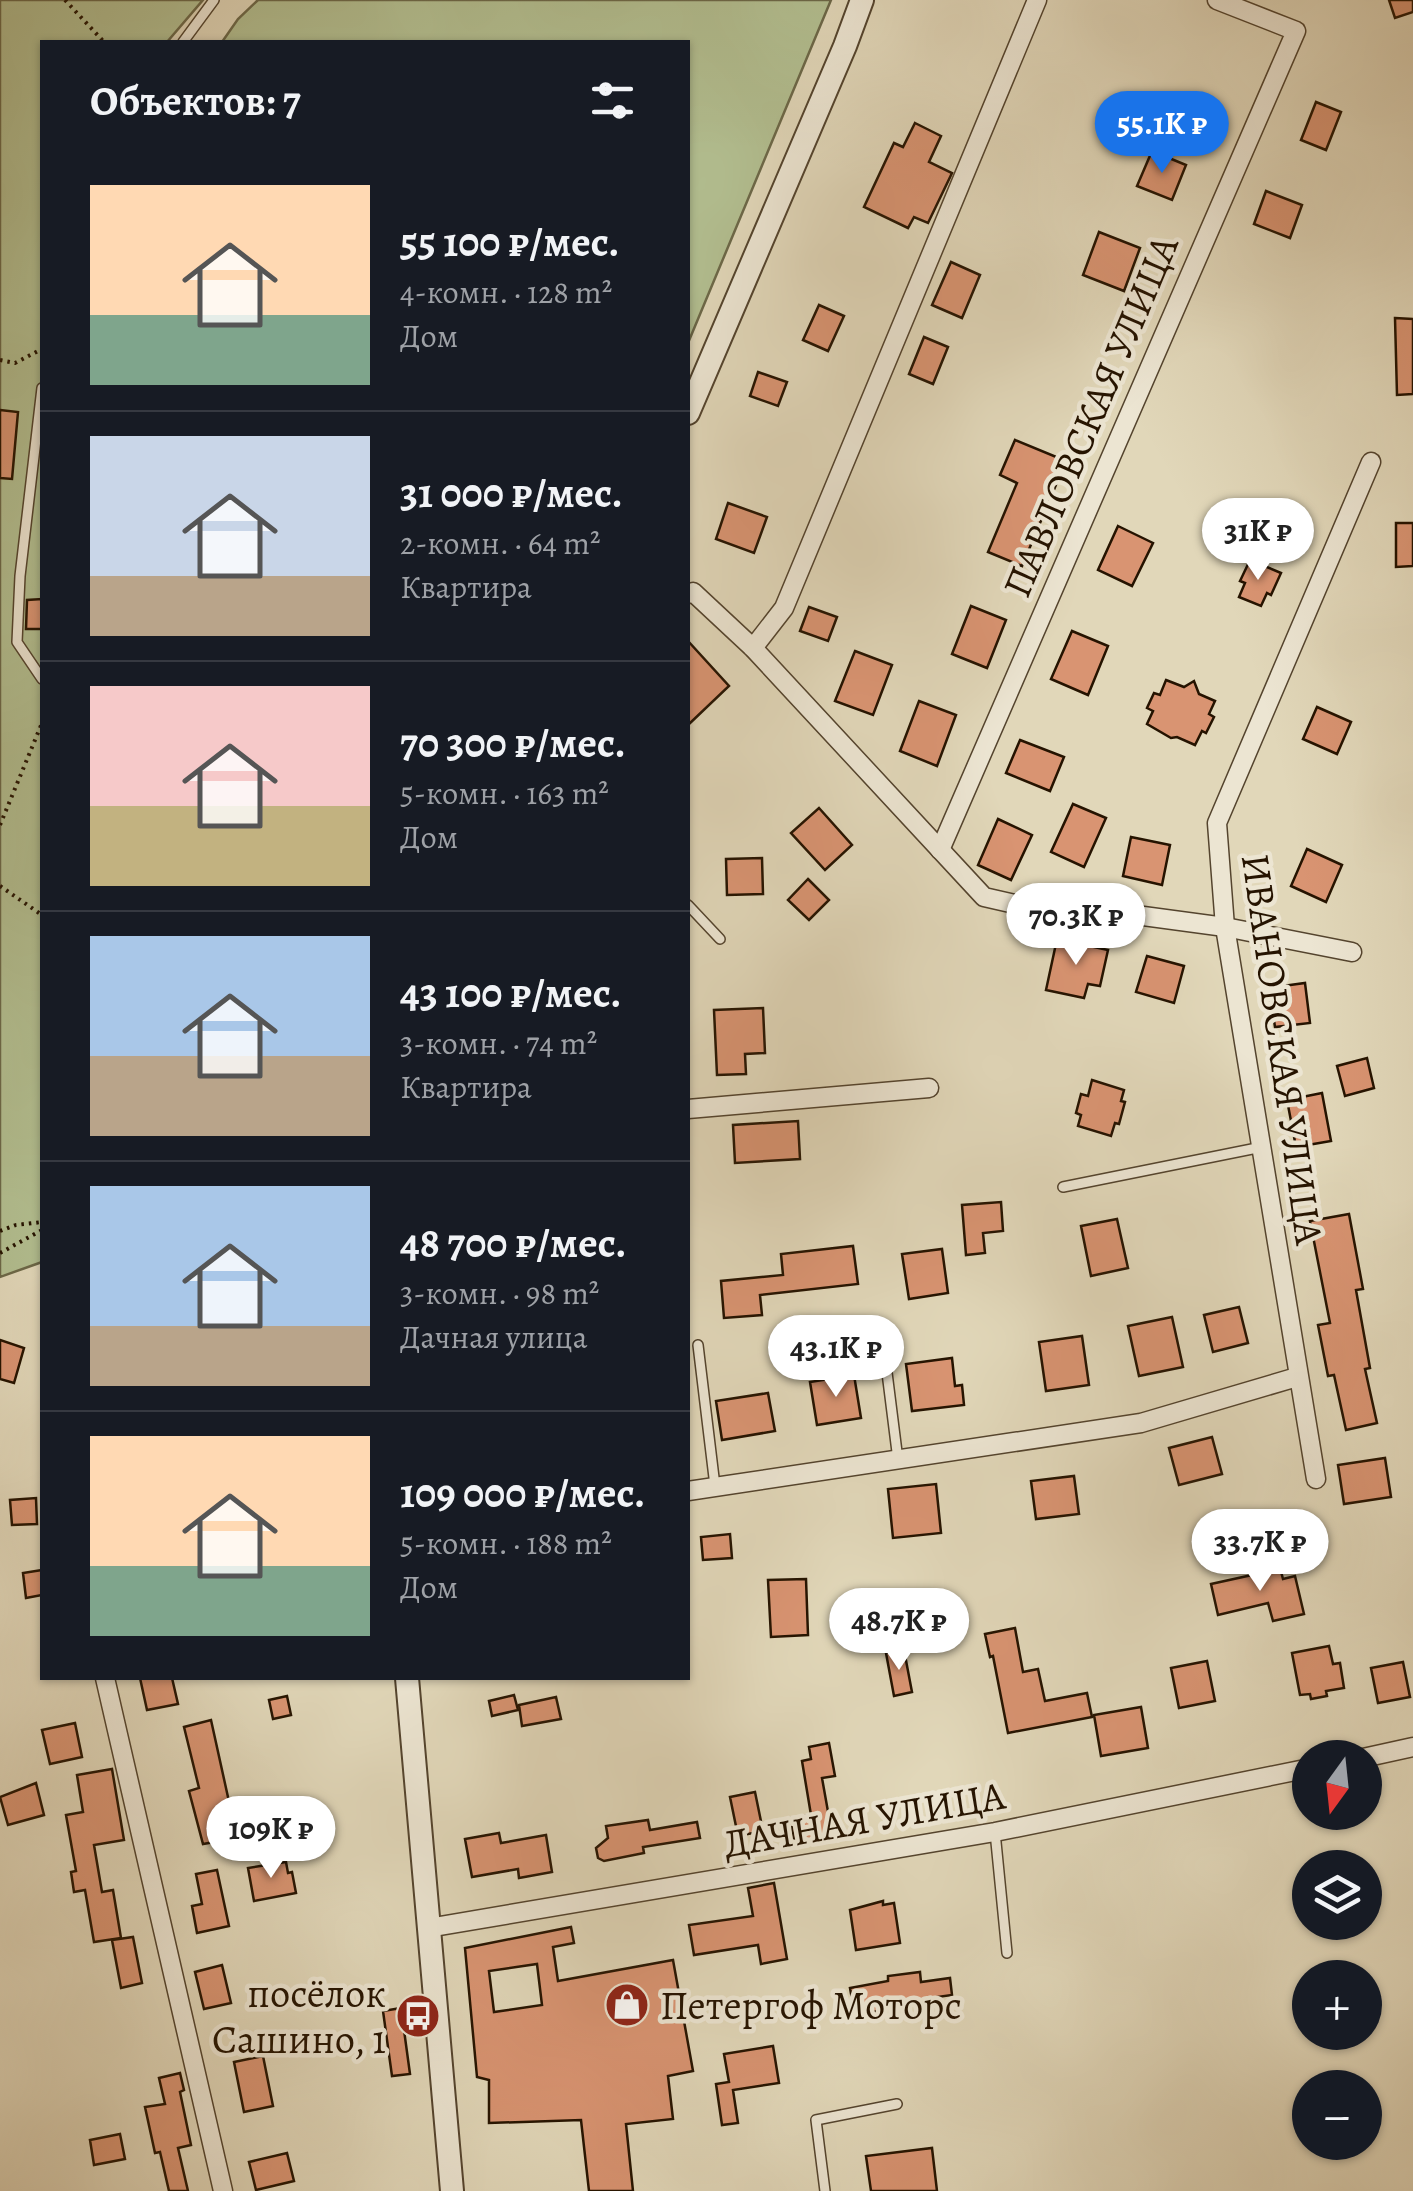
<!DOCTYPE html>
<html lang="ru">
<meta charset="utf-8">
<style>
body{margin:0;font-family:Alegreya,serif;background:#20242c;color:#f1f3f6;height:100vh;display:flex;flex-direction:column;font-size:38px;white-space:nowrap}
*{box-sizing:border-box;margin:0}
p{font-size:32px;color:#9ea1a6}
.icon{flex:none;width:55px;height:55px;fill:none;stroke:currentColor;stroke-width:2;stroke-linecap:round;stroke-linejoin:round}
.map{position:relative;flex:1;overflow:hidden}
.details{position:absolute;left:40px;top:40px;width:650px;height:1640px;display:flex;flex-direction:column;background:#171b24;border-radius:0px;box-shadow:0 2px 8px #0004}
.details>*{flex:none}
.needle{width:65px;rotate:195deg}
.controls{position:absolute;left:1292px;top:1740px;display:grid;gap:20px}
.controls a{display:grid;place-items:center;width:90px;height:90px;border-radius:50%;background:#171b24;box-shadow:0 2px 8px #0004;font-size:50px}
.price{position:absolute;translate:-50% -85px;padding:0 22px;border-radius:35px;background:#fff;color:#222;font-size:32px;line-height:65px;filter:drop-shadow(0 2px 5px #0008)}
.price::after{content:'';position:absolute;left:50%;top:60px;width:30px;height:22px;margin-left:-15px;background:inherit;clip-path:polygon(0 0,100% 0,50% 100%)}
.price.on{background:#1a73e8;color:#fff}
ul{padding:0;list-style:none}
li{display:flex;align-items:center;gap:30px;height:250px;padding:0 50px}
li+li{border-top:2px solid #363941}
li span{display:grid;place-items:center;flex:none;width:280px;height:200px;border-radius:0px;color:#555}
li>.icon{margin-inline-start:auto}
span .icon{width:120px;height:120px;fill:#fffc;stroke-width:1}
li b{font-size:42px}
h2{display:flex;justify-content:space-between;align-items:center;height:120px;padding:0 50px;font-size:42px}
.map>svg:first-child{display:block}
.green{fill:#b2be90;stroke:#6c6848;stroke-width:2.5}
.building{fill:#d99472;stroke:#251300;stroke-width:2.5;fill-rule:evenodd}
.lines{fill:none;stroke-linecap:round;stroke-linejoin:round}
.service-casing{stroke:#54442e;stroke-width:12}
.minor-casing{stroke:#54442e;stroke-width:21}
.tertiary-casing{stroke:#54442e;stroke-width:26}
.path{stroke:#251300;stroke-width:4;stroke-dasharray:2.5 5;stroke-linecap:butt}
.service{stroke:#ece5d2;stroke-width:9}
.minor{stroke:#ece5d2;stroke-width:18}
.tertiary{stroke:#ece5d2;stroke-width:22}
.labels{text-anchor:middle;stroke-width:9;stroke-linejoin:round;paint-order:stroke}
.street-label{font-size:40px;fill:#251300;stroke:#ece5d2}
.poi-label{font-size:40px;fill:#251300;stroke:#ece5d2;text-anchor:end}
</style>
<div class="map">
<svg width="1413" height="2191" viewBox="0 0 1413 2191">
<rect width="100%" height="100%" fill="#e1d7b9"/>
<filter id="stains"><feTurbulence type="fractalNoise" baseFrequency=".002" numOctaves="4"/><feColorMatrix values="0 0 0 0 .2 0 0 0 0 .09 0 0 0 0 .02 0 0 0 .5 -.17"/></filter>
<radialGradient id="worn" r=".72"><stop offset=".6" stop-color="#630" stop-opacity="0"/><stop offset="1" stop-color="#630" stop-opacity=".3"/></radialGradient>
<!-- green -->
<g class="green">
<path d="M0 0H203L167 42H42V1262L0 1277Z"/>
<path d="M258 0H831L688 343V42H222L238 19Z"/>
</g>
<!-- building -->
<g class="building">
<path d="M1389 0H1413V12L1395 18Z"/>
<path d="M1316 102 1341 112 1326 150 1301 140Z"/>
<path d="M915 123 941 136 929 162 952 173 928 223 914 217 908 228 864 207 894 143 903 147Z"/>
<path d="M1152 151 1186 165 1172 200 1137 186Z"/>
<path d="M1266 191 1302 205 1290 238 1254 224Z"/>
<path d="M1099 232 1140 248 1124 291 1083 275Z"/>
<path d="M951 262 980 275 962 318 932 305Z"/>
<path d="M819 305 844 316 828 351 803 340Z"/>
<path d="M1395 318 1413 319V394L1397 395Z"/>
<path d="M924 337 948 347 933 384 909 374Z"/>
<path d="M758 372 787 382 778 406 750 396Z"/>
<path d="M0 410 18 412 12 479 0 478Z"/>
<path d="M1015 440 1066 461 1022 566 988 552 1017 483 1000 475Z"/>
<path d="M728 503 767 517 754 553 716 539Z"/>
<path d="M1396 523H1413V566L1396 567Z"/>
<path d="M1118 526 1153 543 1132 586 1098 570Z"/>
<path d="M1250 560 1281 573 1271 595 1267 593 1261 606 1239 597 1245 583 1240 581Z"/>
<path d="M42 599V629H26L27 600Z"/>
<path d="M971 606 1006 620 987 668 952 654Z"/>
<path d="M809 607 837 617 828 641 800 631Z"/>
<path d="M1072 631 1108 646 1088 695 1051 679Z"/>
<path d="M688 641 729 686 688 725Z"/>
<path d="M855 651 892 665 873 715 835 701Z"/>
<path d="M1166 680 1184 687 1194 681 1199 694 1215 701 1209 714 1214 717 1206 733 1202 731 1195 745 1177 737 1171 738 1147 724 1153 711 1147 708 1154 693 1160 695Z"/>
<path d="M919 701 956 715 937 766 900 751Z"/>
<path d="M1317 707 1351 722 1337 754 1303 739Z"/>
<path d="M1020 740 1064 757 1050 791 1006 773Z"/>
<path d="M1073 804 1106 818 1084 867 1051 852Z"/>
<path d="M819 808 852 845 825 870 791 833Z"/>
<path d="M998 819 1032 835 1011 880 978 865Z"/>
<path d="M1131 837 1170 845 1162 885 1123 876Z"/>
<path d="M1307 849 1342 865 1326 902 1291 886Z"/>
<path d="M762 858 763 894 727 895 726 859Z"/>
<path d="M808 879 829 900 809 920 788 900Z"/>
<path d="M1057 939 1108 950 1100 986 1088 984 1084 998 1046 990Z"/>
<path d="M1147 956 1184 966 1174 1003 1136 992Z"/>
<path d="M1305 983 1310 1023 1275 1027 1269 988Z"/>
<path d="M763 1008 765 1053 745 1054 746 1074 717 1075 714 1010Z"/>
<path d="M1367 1058 1374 1088 1345 1096 1337 1066Z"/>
<path d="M1092 1080 1124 1090 1121 1101 1125 1102 1119 1124 1115 1123 1111 1136 1078 1126 1081 1115 1076 1113 1081 1094 1088 1096Z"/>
<path d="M1322 1093 1331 1141 1296 1147 1287 1100Z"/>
<path d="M798 1121 800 1159 735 1163 733 1125Z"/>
<path d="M1001 1202 1003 1231 983 1233 985 1253 966 1255 962 1205Z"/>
<path d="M1349 1214 1363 1289 1356 1290 1370 1368 1365 1369 1377 1423 1346 1430 1334 1375 1328 1376 1318 1325 1330 1323 1310 1221Z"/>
<path d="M1117 1219 1128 1268 1091 1276 1081 1226Z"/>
<path d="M853 1246 858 1284 760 1295 762 1315 724 1318 721 1281 783 1275 781 1254Z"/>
<path d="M942 1249 948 1293 909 1299 902 1254Z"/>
<path d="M1239 1307 1248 1343 1213 1352 1204 1315Z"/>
<path d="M1172 1317 1183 1367 1139 1376 1128 1326Z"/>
<path d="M1082 1336 1089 1385 1046 1391 1039 1342Z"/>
<path d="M0 1340 24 1348 14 1383 0 1379Z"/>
<path d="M952 1358 955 1386 962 1385 964 1405 912 1411 906 1364Z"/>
<path d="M854 1375 861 1418 817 1425 810 1382Z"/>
<path d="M768 1393 775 1431 722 1440 716 1401Z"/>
<path d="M1212 1437 1222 1474 1179 1485 1169 1448Z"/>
<path d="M1385 1458 1391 1497 1344 1504 1338 1465Z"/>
<path d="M1074 1476 1079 1514 1036 1519 1031 1481Z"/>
<path d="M936 1484 941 1533 893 1538 888 1489Z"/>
<path d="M36 1498 37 1524 12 1525 10 1500Z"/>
<path d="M730 1534 732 1558 703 1560 701 1537Z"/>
<path d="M1279 1564 1283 1579 1295 1576 1304 1614 1273 1621 1268 1603 1218 1615 1211 1584 1261 1573 1260 1569Z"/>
<path d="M42 1570V1595L26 1598 23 1573Z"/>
<path d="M806 1579 808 1635 771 1637 768 1580Z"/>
<path d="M1015 1628 1023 1672 1038 1669 1045 1701 1087 1693 1092 1717 1008 1733 993 1656 990 1657 985 1634Z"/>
<path d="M1329 1646 1333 1664 1340 1663 1344 1688 1326 1691 1327 1696 1311 1699 1310 1694 1300 1695 1292 1653Z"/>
<path d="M904 1650 912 1692 894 1696 886 1653Z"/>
<path d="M1207 1661 1215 1701 1179 1708 1171 1668Z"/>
<path d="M1403 1662 1410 1697 1378 1703 1371 1668Z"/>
<path d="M140 1678H172L178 1704 147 1710Z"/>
<path d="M514 1695 518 1710 492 1716 489 1701Z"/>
<path d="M287 1696 291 1715 273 1719 269 1700Z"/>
<path d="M556 1697 561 1719 522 1726 519 1705Z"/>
<path d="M1141 1707 1148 1748 1101 1756 1094 1715Z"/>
<path d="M211 1720 237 1838 203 1844 189 1791 199 1788 184 1727Z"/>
<path d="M75 1723 82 1757 50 1764 42 1730Z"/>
<path d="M829 1743 835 1776 822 1778 832 1834 795 1844 790 1818 811 1815 802 1761 811 1759 809 1747Z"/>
<path d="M112 1769 124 1840 94 1845 102 1892 113 1890 121 1938 94 1942 85 1890 74 1892 71 1872 76 1871 66 1815 83 1812 77 1775Z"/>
<path d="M36 1783 44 1815 8 1825 0 1797Z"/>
<path d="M755 1792 763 1831 738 1836 730 1797Z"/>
<path d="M648 1820 650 1830 697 1822 700 1838 643 1847 644 1853 604 1861 598 1858 596 1848 608 1838 606 1826Z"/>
<path d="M499 1833 501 1843 546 1835 552 1872 519 1878 518 1869 472 1877 465 1839Z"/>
<path d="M286 1862 288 1873 292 1872 296 1893 254 1901 248 1868Z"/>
<path d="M217 1870 229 1926 197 1933 192 1906 202 1904 196 1874Z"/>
<path d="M774 1883 787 1959 761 1964 758 1945 694 1955 689 1925 753 1916 748 1888Z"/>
<path d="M883 1901V1905L894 1903 900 1943 856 1950 850 1910Z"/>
<path d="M571 1927 574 1943 553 1947 558 1981 673 1960 693 2071 668 2076 673 2119 626 2124 633 2191H589L581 2120 489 2123V2080L477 2077 465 1948ZM537 1964 542 2005 494 2012 489 1971Z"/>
<path d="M133 1937 142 1983 121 1988 112 1940Z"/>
<path d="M222 1965 231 2003 204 2009 195 1972Z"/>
<path d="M920 1972 921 1982 950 1978 952 1995 923 1999V2003L878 2007V2011L855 2016 850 1988 888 1981V1976Z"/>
<path d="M401 2008 410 2074 392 2076 383 2011Z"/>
<path d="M773 2046 779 2083 733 2090 738 2123 722 2125 716 2084 729 2082 724 2054Z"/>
<path d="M263 2056 273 2106 244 2112 234 2062Z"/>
<path d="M180 2073 184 2090 180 2092 191 2145 178 2148 188 2191H169L160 2152 155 2153 145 2107 165 2104 159 2078Z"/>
<path d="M120 2134 125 2159 94 2165 90 2140Z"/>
<path d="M932 2148 937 2191H871L866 2156Z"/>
<path d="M287 2153 294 2181 256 2190 249 2162Z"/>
</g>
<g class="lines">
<defs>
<g id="service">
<path d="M183 42 214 0"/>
<path d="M42 388 20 576 17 642 42 679"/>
<path d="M688 905 720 939"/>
<path d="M1063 1187 1262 1147"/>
<path d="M881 1325 898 1460"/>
<path d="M698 1345 715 1486"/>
<path d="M995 1832 1007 1953"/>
<path d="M825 2191 816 2120 897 2104"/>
</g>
<g id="minor">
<path d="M688 594 693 592 753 648 984 897 1037 909 1054 904 1225 927 1352 952"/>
<path d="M753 648 784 608 1037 0"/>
<path d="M940 850 1296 31 1217 0"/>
<path d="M688 1109 929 1088"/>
<path d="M1316 1479 1225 927 1217 823 1371 462"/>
<path d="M688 1491 1141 1423 1297 1377"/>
<path d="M105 1678 223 2191"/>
<path d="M1363 1758 1413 1747"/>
<path d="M428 1928 995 1832 1310 1768"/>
</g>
<g id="tertiary">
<path d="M688 413 845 46 862 0"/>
<path d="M407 1678 452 2191"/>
</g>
</defs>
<!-- service casing -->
<use href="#service" class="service-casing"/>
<!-- minor casing -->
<use href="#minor" class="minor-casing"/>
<!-- tertiary casing -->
<use href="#tertiary" class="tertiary-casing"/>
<!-- path -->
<g class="path">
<path d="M65 0 104 42"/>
<path d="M0 360 15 363 42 349"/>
<path d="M0 825 42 723"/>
<path d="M0 886 42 915"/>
<path d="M0 1231 16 1225 42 1222"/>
<path d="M0 1253 42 1230"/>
</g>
<!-- service -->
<use href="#service" class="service"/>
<!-- minor -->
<use href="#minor" class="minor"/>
<!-- tertiary -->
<use href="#tertiary" class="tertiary"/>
</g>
<!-- icons -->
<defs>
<symbol id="shop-disc" viewBox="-11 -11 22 22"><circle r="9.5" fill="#8f2418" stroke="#ece5d2"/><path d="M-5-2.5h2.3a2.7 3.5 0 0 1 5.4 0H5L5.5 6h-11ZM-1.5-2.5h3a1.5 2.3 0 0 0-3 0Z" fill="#fff"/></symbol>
<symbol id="bus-disc" viewBox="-11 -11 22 22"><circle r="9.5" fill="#8f2418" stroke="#ece5d2"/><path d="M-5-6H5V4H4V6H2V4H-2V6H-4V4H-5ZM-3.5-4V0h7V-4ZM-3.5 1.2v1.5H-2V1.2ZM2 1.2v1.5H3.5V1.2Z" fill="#fff"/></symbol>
</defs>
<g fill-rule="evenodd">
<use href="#shop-disc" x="602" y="1980" width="50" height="50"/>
<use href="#bus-disc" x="393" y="1991" width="50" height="50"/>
</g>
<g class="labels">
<!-- street labels -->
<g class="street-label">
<text transform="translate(1090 416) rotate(-67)" y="14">ПАВЛОВСКАЯ УЛИЦА</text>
<text transform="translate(1283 1049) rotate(82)" y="14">ИВАНОВСКАЯ УЛИЦА</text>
<text transform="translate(864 1819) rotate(-10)" y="14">ДАЧНАЯ УЛИЦА</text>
</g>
<!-- poi labels -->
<g class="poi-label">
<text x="386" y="2007">посёлок<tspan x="386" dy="46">Сашино, 1</tspan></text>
<text x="660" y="2019" text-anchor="start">Петергоф Моторс</text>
</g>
</g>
<rect width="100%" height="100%" filter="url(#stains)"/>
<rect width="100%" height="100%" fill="url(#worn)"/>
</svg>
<div class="controls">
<a><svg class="needle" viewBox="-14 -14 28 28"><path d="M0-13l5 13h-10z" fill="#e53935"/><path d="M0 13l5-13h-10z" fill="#9ea1a6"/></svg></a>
<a><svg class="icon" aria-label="layers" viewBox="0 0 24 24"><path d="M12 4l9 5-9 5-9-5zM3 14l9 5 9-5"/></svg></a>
<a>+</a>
<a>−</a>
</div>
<b class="price on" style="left:1162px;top:176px">55.1K ₽</b>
<b class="price" style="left:1258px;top:583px">31K ₽</b>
<b class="price" style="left:1076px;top:968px">70.3K ₽</b>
<b class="price" style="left:836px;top:1400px">43.1K ₽</b>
<b class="price" style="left:1260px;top:1594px">33.7K ₽</b>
<b class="price" style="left:899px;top:1673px">48.7K ₽</b>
<b class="price" style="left:271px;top:1881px">109K ₽</b>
<section class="details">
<h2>Объектов: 7<svg class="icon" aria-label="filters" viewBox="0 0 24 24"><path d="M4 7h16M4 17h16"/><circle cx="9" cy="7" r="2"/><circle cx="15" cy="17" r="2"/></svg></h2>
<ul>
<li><span style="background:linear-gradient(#ffd9b3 65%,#7fa58c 0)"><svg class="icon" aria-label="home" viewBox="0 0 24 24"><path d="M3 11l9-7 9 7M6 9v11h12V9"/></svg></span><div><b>55 100 ₽/мес.</b><p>4-комн. · 128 m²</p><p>Дом</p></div></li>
<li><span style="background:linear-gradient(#c9d6e8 70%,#b9a48a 0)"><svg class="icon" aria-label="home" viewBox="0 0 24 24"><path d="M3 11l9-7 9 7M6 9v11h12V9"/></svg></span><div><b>31 000 ₽/мес.</b><p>2-комн. · 64 m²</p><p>Квартира</p></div></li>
<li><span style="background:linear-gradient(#f6c9c9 60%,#c2b280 0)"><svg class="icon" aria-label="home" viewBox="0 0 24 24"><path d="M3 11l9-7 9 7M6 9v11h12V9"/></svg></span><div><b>70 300 ₽/мес.</b><p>5-комн. · 163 m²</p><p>Дом</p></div></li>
<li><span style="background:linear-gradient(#a9c7e8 60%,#b9a48a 0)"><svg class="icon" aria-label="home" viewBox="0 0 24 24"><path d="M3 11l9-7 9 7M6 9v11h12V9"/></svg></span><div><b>43 100 ₽/мес.</b><p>3-комн. · 74 m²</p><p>Квартира</p></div></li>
<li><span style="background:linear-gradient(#a9c7e8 70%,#b9a48a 0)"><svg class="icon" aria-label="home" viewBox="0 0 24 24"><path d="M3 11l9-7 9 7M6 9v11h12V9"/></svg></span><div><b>48 700 ₽/мес.</b><p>3-комн. · 98 m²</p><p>Дачная улица</p></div></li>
<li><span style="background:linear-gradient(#ffd9b3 65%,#7fa58c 0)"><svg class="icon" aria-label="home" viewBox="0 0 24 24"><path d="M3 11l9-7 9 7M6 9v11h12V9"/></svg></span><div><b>109 000 ₽/мес.</b><p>5-комн. · 188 m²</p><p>Дом</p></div></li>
</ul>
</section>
</div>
